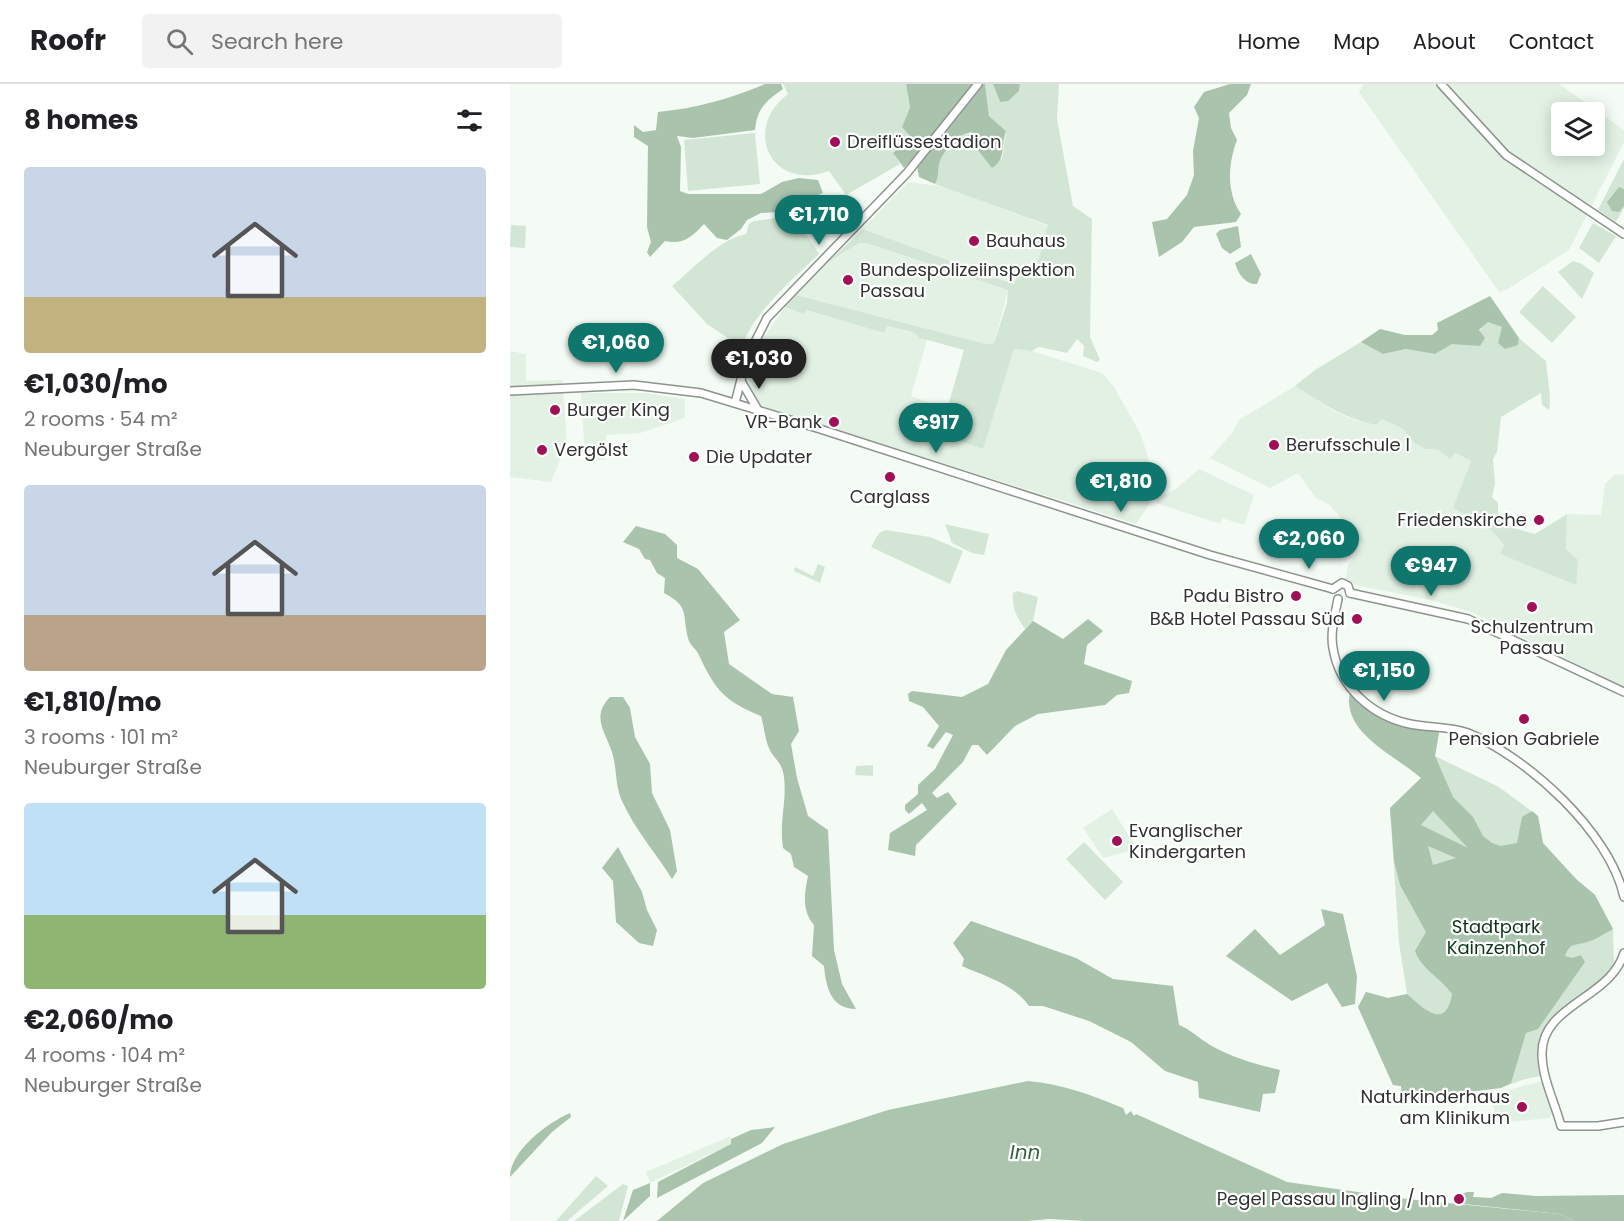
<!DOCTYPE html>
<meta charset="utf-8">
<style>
body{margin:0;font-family:Poppins,sans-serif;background:#f2f2f2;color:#202124;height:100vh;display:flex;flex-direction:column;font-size:22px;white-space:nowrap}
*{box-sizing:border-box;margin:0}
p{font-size:20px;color:#757577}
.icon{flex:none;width:33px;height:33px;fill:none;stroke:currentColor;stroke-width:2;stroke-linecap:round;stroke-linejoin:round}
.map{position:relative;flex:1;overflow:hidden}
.sheet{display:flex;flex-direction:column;background:#fff;width:510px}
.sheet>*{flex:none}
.buttons{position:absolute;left:1041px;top:18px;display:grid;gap:12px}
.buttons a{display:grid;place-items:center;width:54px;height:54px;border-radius:6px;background:#fff;box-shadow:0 3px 15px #0003;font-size:30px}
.price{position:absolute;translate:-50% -51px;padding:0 14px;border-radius:21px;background:#0f766e;color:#fff;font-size:20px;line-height:39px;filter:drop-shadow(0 2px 3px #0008)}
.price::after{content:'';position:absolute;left:50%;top:36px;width:18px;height:14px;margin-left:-9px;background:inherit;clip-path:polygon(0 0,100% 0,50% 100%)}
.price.active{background:#222;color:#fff}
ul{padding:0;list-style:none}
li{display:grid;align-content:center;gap:12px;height:318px;padding:0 24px}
li span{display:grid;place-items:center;height:186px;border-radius:6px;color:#555}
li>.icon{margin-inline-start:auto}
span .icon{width:108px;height:108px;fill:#fffc;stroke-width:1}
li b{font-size:26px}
h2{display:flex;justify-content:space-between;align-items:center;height:72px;padding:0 24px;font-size:26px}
header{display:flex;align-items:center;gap:36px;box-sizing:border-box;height:84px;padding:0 30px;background:#fff;border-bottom:2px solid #e0e0e0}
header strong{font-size:28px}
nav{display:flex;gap:33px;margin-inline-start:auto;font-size:21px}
.search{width:420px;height:54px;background:#f2f2f2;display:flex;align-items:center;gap:15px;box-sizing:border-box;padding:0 21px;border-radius:6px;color:#757577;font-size:22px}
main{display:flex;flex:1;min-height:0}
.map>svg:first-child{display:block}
.built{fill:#e2f1e4;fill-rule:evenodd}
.green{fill:#d3e6d6}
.forest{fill:#a9c3ad;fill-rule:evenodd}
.water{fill:#acc5af}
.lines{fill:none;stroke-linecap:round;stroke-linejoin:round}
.secondary-casing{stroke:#8c948d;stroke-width:10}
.secondary{stroke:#fff;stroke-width:7}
.poi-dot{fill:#a11056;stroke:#fff;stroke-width:2}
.labels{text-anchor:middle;stroke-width:4.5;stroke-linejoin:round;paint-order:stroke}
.poi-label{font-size:18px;fill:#2f3230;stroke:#fff;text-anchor:start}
.park-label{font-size:18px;fill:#0c3618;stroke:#fff}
.water-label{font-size:20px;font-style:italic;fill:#37603f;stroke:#fff}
</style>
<header>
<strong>Roofr</strong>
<div class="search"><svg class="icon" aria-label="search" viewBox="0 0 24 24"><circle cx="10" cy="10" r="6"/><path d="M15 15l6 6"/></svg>Search here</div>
<nav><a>Home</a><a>Map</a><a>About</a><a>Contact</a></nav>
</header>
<main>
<section class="sheet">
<h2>8 homes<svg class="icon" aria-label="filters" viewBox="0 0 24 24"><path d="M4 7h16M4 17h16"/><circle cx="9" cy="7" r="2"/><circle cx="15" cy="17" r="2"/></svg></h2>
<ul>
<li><span style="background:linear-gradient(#c9d6e8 70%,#c2b280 0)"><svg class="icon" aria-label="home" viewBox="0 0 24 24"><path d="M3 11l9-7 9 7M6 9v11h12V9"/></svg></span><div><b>€1,030/mo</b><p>2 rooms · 54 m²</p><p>Neuburger Straße</p></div></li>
<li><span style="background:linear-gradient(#c9d6e8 70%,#b9a48a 0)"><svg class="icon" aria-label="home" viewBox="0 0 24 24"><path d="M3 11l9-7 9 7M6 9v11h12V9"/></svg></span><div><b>€1,810/mo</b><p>3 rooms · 101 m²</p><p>Neuburger Straße</p></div></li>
<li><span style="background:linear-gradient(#bfe0f5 60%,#8fb573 0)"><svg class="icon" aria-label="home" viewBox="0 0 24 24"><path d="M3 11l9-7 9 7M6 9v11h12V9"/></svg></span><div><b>€2,060/mo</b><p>4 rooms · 104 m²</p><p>Neuburger Straße</p></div></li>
</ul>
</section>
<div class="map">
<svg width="1114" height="1137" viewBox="0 0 1114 1137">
<rect width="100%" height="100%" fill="#f3fbf4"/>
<!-- built -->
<g class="built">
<path d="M853 0H1049L1114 46V58L1059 166 996 206 989 208 849 8ZM1052 28H1084V62H1052Z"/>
<path d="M398 98 436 103 538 142 525 187 505 200 353 145Z"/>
<path d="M349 159H356L498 206 484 259 476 260 286 211 317 179Z"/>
<path d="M275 223 294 230 295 226 374 249 376 242 403 248 417 256 401 312 440 326 474 359 504 265 522 267 592 289 604 303 631 351 642 386 639 421 626 440 250 321 238 304 246 265Z"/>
<path d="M0 267 16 270V297L52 296 57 358 41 398 0 393Z"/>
<path d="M785 302 824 327 847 337 866 341 872 335 893 345 904 359 915 365 929 366 940 374 944 369 961 377 943 424 981 446 994 461 991 470 1056 465 1057 430 1091 431 1095 400 1104 391 1114 390V603L961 528 921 516 835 499 838 481 853 461 820 421 806 414 788 389 760 404 700 374 722 349 729 336Z"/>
<path d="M71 309H136L175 315V334L130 349 96 351 95 376 81 377 75 371Z"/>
<path d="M689 385 744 411 734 441 712 434 710 440 646 419 647 411H654L666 405Z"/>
<path d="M602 725 627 765 593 774 573 744Z"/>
<path d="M1032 997 1043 1029 1039 1034 989 1039 981 1017 988 1009Z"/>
<path d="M221 1052V1060L140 1099 136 1088Z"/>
</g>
<!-- green -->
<g class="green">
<path d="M273 0H396L400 23 392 43 401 52 383 68 390 80 336 111 319 87C260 108 232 44 278 10Z"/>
<path d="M475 0H483L490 18 509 7 510 0H549L547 35 563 122 582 135 580 253 590 276 587 278 573 272 574 262 567 255 557 269 529 263 522 267 504 265 473 365 430 350 454 266 410 254 403 248 377 242 374 249 296 226 294 230 275 223 286 211 476 260 484 259 497 219 498 206 356 159H349L317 179 353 145 504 200 511 185 525 187 538 141 425 100C430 92 427 85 430 77 436 64 449 50 463 48L467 65 492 75 496 47 479 32Z"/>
<path d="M245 49 250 100 178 107 174 56Z"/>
<path d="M1114 75V124L1106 138 1088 126Z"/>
<path d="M268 134 274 142 286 134 309 170C280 198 247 225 231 263L197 240 162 202C184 184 208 156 236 150L239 140 244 137Z"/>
<path d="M1083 139 1106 152 1089 179 1069 164Z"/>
<path d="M1 141 16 142 15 164 0 163Z"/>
<path d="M1063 177 1072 180 1084 189 1072 215 1048 188Z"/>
<path d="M1033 202 1066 233 1042 259 1009 228Z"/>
<path d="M978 237 992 243 1007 261 1009 254 1036 277C1037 291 1042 315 1039 326L1032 321 1031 309 991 333 987 368 983 375 985 400 982 413 988 419V433L1000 443 1025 450 1057 430 1056 465 1068 476 1066 501 990 470 994 461 981 446 943 424 961 377 945 369 940 375 929 366 915 365 904 359 893 345 872 335 866 341C835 335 812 319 785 302L805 286 851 258 873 270 897 265 925 270 942 260H959Z"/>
<path d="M435 440 479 450 474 471 462 469 442 459Z"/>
<path d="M376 446 420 453 453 467 440 500 361 463 369 449Z"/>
<path d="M308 480 315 483 310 499 284 487 285 483 303 492Z"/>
<path d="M507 507 528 513 523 537 515 545C506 533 502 524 503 509Z"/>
<path d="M838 616 878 633 930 643 925 672 989 703 1028 732 1033 759 1066 795 1085 811 1103 845 1104 880C1073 924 1013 924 1030 992L1012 996 991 1004 892 1016 891 1002 883 1001 848 923 856 908 878 914 897 910 889 859 880 724 911 694C882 668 847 658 838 616Z"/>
<path d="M363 681V692L345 691 346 682Z"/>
<path d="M574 758 613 798 595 816 556 775Z"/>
<path d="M86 1092 98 1102 57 1137H46Z"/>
<path d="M113 1100 118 1102 109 1137H64Z"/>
</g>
<!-- forest -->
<g class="forest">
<path d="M255 0H271L273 5C256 17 247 24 245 46L183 54 167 52 171 63 170 107 178 110H251L272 98 289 94 308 96 313 109 267 128 251 129 237 136 231 145 217 156 207 154 194 140C182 153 173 161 155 157L140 173 137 168 141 158 137 143 138 62 124 53V41L133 48 146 46 148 28C187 24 219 15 255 0Z"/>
<path d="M396 0H475L479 32 496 47C491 61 496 76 482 84L467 65 462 48C448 50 436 64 430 77 427 85 430 92 425 100L409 93 407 82 445 31 394 84 383 69 400 52 392 43 400 23Z"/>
<path d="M483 0H510L509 7 498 17 490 18Z"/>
<path d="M720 0H741L737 11 719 29 721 44 727 56C718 80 716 108 731 130L726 138 684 143 672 158 649 173 642 138 657 135 677 111 684 91 683 67 689 34 684 23 694 8Z"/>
<path d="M980 212 1009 254 1008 261 995 265 988 259 992 243 978 238 969 246 975 254 970 262 942 260 925 270 896 265 873 270 851 258 870 245 895 251H922L928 246 927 239Z"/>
<path d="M126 442 155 450 167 461V474L188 485 230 536 214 548 219 580 262 610 283 613 289 647 281 660 287 694 298 732 318 746 324 866 332 900 346 925C321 925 316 903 314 882L302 872 304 841C292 827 294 810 298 792L284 783 281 770 273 764C269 737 277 718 274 693 272 677 264 676 259 664 255 655 254 642 251 632 214 617 205 606 188 569 185 564 179 560 178 554 172 530 180 523 154 509L155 494 147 489 140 476 135 475 129 465 113 458Z"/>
<path d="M578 535 593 547 577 561 574 580 622 597 619 609 607 611 595 621 528 630 505 642 477 671 468 661H462L453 678 422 709 427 714 438 708 447 720 406 761 405 772 378 766 380 749 417 726 412 719 399 730 395 726V721L408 710V701L425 685 443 651 436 648 423 665 417 662 429 642 413 623 399 617 398 610 402 607 452 613 478 600 496 566 523 537 553 555Z"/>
<path d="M841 605 878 633 930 643 925 672 943 713 963 733 973 752 982 759 991 762 1007 759 1012 733 1022 727 1028 732 1033 759 1066 795 1085 811 1103 845C1095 849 1086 856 1077 858 1065 862 1060 858 1055 872L1062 874 1071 871 1075 878 1028 945 1016 949 1001 999 991 1004 892 1016 891 1002 883 1001 848 923 856 908 878 914 897 910C911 922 936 949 942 910 930 893 912 886 905 867L916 848 890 801 884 777 880 724 911 694C885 671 828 648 841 605ZM923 727 958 764 911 741ZM918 762 946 774 923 781Z"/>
<path d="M100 613H113L120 624 125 653 140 680 142 709 160 746 167 787 162 795C146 769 125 746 112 717 105 702 107 684 102 668 95 647 81 633 100 613Z"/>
<path d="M108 763 132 808 137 826 147 846 143 862 129 859 106 838 103 797 92 784Z"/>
<path d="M811 825 833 830 847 892 845 920 832 923 817 899 782 917 716 872 745 845 770 871 815 841Z"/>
<path d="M461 837 566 874 603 895 663 902 669 941C681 946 689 954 700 961 723 974 745 980 770 986L765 1009 753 1010 750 1028 689 1014 688 998 655 987 621 958 579 937 533 922H519C504 900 474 892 452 882L454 875 443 859Z"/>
<path d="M60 1029 61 1033 42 1048 0 1093C0 1067 37 1039 60 1029Z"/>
<path d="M265 1043 252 1059 147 1114 148 1098 221 1060V1055L241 1046Z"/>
<path d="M140 1099V1112L113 1137 123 1106Z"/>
<path d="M957 1108H964L963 1113 981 1114 992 1109 1027 1112 1114 1111V1137H1064L1050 1130 954 1120 952 1110Z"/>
</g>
<!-- water -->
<g class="water">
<path d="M1109 103 1114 105V122L1109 128 1102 127 1097 118Z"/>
<path d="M728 142 731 163 720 170 712 164 706 150 710 146Z"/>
<path d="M741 170 751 190 747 200C735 201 728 189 725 179Z"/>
<path d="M518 997C553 1000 581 1011 613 1024L616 1031 621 1027 624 1032 626 1030 777 1098 897 1115 1050 1130 1064 1137H576L540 1135 517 1137H147L193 1099 273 1060 378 1026Z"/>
</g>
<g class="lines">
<defs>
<g id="secondary">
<path d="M931 0 996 71 1114 150"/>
<path d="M231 297 248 326"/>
<path d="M0 307 124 301 191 309 310 345 700 471 823 505"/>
<path d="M225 319 236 276 257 234 397 89 468 0"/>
<path d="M823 505 832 499 838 502 840 509"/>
<path d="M840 509 958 535 1114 608"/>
<path d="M828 515C825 530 820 549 823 564 829 603 862 632 900 640 919 644 939 642 958 649 1017 673 1100 748 1114 813"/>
<path d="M1114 869C1100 915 1031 921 1032 970 1032 994 1045 1019 1051 1042H1088L1114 1038"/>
</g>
</defs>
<!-- secondary casing -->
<use href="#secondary" class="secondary-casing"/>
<!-- secondary -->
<use href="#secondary" class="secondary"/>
</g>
<!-- markers -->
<g class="poi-dot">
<circle cx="325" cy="58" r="6"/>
<circle cx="464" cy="157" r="6"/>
<circle cx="338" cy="196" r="6"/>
<circle cx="45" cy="326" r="6"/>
<circle cx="324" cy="338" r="6"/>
<circle cx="764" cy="361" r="6"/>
<circle cx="32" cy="366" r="6"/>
<circle cx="184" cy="373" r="6"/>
<circle cx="380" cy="393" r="6"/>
<circle cx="1029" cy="436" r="6"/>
<circle cx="786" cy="512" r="6"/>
<circle cx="1022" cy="523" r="6"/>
<circle cx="847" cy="535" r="6"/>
<circle cx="1014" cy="635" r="6"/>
<circle cx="607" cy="757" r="6"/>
<circle cx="1012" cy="1023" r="6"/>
<circle cx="949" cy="1115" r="6"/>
</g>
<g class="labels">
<!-- poi labels -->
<g class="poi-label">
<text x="337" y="64">Dreiflüssestadion</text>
<text x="476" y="163">Bauhaus</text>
<text x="350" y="192">Bundespolizeiinspektion<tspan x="350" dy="21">Passau</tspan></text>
<text x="57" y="332">Burger King</text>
<text x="312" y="344" text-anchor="end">VR-Bank</text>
<text x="776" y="367">Berufsschule I</text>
<text x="44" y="372">Vergölst</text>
<text x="196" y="379">Die Updater</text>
<text x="380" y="419" text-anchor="middle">Carglass</text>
<text x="1017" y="442" text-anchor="end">Friedenskirche</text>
<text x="774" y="518" text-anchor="end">Padu Bistro</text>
<text x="835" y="541" text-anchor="end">B&amp;B Hotel Passau Süd</text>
<text x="1022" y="549" text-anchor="middle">Schulzentrum<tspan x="1022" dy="21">Passau</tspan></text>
<text x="1014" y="661" text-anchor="middle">Pension Gabriele</text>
<text x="619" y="753">Evanglischer<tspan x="619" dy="21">Kindergarten</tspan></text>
<text x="1000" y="1019" text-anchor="end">Naturkinderhaus<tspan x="1000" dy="21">am Klinikum</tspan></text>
<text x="937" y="1121" text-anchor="end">Pegel Passau Ingling / Inn</text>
</g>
<!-- park labels -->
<g class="park-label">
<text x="986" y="849">Stadtpark<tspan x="986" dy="21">Kainzenhof</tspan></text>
</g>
<!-- water labels -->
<g class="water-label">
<text x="515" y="1075">Inn</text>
</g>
</g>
</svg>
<div class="buttons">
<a><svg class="icon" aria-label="layers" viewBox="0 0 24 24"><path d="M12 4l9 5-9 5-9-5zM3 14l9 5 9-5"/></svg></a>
</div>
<b class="price" style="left:309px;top:162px">€1,710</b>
<b class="price" style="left:106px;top:290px">€1,060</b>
<b class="price active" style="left:249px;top:306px">€1,030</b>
<b class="price" style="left:426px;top:370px">€917</b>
<b class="price" style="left:611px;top:429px">€1,810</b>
<b class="price" style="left:799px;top:486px">€2,060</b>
<b class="price" style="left:921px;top:513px">€947</b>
<b class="price" style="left:874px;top:618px">€1,150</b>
</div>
</main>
